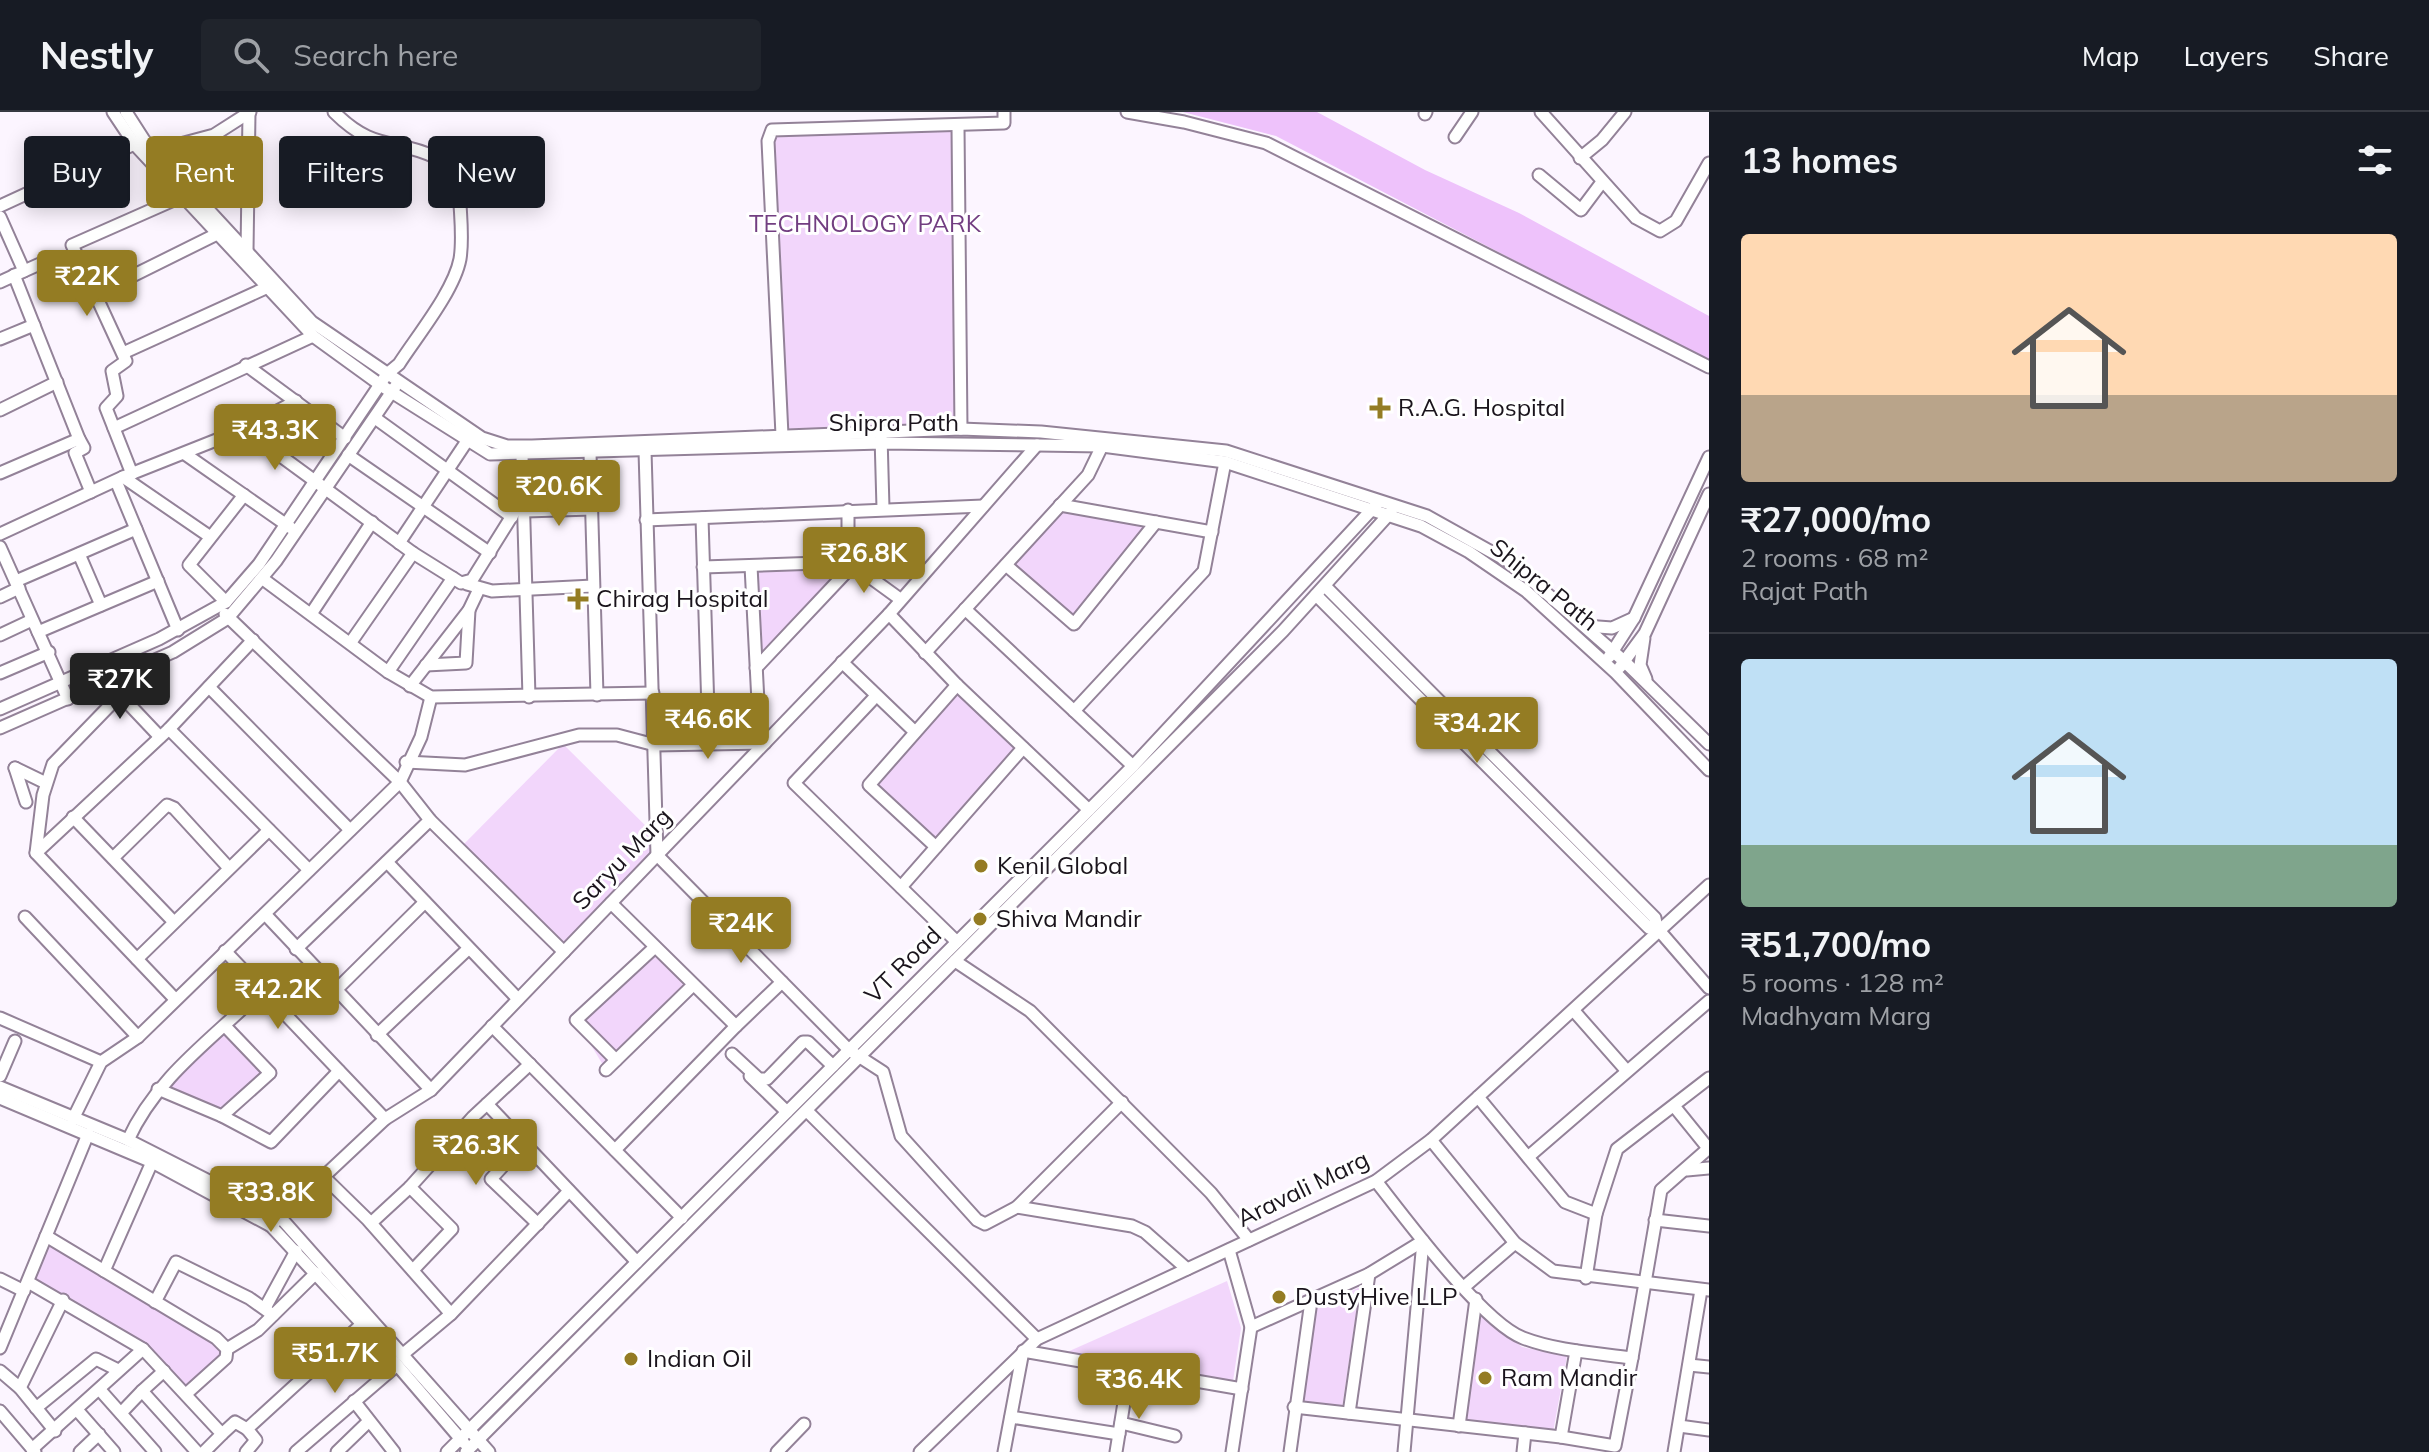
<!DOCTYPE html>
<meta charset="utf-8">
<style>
body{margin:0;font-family:Mulish,sans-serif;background:#20242c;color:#f1f3f6;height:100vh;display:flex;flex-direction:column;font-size:30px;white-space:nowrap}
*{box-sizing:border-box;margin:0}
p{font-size:26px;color:#9ea1a6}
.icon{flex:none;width:44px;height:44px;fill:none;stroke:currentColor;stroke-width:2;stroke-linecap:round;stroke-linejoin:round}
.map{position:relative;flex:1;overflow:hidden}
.sheet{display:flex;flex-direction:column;background:#171b24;width:720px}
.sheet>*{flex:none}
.top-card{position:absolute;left:24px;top:24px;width:760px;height:72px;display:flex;gap:16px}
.price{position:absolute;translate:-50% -68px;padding:0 18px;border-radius:8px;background:#947c23;color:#fff;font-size:26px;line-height:52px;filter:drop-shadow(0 2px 4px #0008)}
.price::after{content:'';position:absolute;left:50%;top:48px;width:24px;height:18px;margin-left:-12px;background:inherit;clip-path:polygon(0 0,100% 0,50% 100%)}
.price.current{background:#222;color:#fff}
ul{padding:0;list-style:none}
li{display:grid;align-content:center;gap:16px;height:424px;padding:0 32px}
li+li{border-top:2px solid #363941}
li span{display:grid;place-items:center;height:248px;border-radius:8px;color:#555}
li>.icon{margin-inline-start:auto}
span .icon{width:144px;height:144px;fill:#fffc;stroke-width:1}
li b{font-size:34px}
h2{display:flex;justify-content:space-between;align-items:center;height:96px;padding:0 32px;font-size:34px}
.tag{padding:0 28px;border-radius:8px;background:#171b24;box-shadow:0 4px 20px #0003;font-size:28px;line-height:72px}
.tag.current{background:#947c23;color:#fff}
header{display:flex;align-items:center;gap:48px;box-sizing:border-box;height:112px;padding:0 40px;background:#171b24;border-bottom:2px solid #363941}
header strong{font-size:38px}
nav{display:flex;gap:44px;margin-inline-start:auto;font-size:28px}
.search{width:560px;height:72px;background:#20242c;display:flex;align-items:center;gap:20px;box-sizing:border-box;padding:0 28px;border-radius:8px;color:#9ea1a6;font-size:30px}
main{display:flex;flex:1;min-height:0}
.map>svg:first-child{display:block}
.green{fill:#f2d6fb}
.water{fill:#eec2fb}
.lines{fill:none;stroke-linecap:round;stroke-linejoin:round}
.minor-casing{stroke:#938298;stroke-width:15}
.minor{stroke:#fff;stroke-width:11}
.poi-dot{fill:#947c23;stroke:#fff;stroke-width:3}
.labels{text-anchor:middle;stroke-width:6;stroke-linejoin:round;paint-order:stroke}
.park-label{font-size:24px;fill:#723e81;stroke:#fff}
.poi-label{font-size:24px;fill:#1a141c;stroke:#fff;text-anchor:start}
.street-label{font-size:24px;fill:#1a141c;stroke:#fff}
</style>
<header>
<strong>Nestly</strong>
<div class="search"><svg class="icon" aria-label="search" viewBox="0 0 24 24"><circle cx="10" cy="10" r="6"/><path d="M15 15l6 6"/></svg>Search here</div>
<nav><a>Map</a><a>Layers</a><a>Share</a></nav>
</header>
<main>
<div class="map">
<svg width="1709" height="1340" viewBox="0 0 1709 1340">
<rect width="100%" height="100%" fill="#fcf5ff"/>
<!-- green -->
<g class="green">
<path d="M958 15 961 317 782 323 772 18Z"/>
<path d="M1060 393 1156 410 1074 512 1006 453Z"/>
<path d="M848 450 859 458 757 565 751 454Z"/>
<path d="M957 573 1023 636 936 735 869 673Z"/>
<path d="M563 632 657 725V743L564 840 459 737Z"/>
<path d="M655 835 693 873 606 958 576 908Z"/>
<path d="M225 914 270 961 222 1004 158 977Z"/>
<path d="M46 1124 227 1237 189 1284 143 1237 28 1170Z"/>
<path d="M1227 1169 1241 1216 1233 1269 1065 1241Z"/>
<path d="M1360 1175 1342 1296 1302 1291 1316 1196Z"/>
<path d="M1478 1199 1522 1235 1567 1244 1553 1320 1466 1310Z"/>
</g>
<!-- water -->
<path class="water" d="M1183 0H1317L1425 58 1519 101 1709 204V250L1276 24Z"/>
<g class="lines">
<defs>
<g id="minor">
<path d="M113 0 135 33 313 224 382 274 490 342 882 331 1037 333 1102 334 1225 350 1421 414 1469 440 1526 479 1616 561 1709 658"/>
<path d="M126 0 144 28 312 210 482 326 507 334H532L961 317 1041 320 1226 339 1427 404 1513 452 1624 549 1709 632"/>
<path d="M1127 0 1184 10 1266 31 1709 255"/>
<path d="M1541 0 1636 106 1660 119 1676 109 1709 51"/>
<path d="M1425 2 1426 0"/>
<path d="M958 15 961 317"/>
<path d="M1455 25 1472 0"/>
<path d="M154 39 214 23 250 0"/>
<path d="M1580 46 1602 28 1625 0"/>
<path d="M1539 63 1581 98 1602 70"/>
<path d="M0 94 141 29"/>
<path d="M0 105 24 159 0 170"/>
<path d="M247 139 249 1"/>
<path d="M24 159 42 151"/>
<path d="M97 186 72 133 183 84"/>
<path d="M0 227 34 213"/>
<path d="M123 241 268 175"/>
<path d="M246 253 345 326"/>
<path d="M0 298 57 270"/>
<path d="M375 306 512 405"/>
<path d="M114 316 313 224"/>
<path d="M244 317 413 441 461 471 472 468 525 383"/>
<path d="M782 323 768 29 772 18 1004 11V0"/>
<path d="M881 324 883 396"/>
<path d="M79 327 84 336 75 341 91 380"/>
<path d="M645 339 657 743 849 938 883 960 901 1024 977 1108 985 1112 1017 1095 1122 990"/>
<path d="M590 341 597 583"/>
<path d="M185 342 291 416"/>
<path d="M348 343 490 441"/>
<path d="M522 344 529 585"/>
<path d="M0 361 79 327 14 163"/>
<path d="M132 362 106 296 117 284 112 259 126 249 97 186 106 177 219 121"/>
<path d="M123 365 209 424"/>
<path d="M116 369 178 518"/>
<path d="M562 382V398"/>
<path d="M1060 393 1212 420"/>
<path d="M525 399 592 397"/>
<path d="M702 406 709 631"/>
<path d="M646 408 983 394"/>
<path d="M0 422 123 365 244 317 296 289"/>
<path d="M399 431 467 329"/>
<path d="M0 435 68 587"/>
<path d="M79 442 101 493"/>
<path d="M849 450 900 487"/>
<path d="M1006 453 1074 512 1156 410"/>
<path d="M751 454 760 629"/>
<path d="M703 455 848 450V398"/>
<path d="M263 467 388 560 431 585 653 581"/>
<path d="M16 469 136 417"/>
<path d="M467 472 492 479 593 474"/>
<path d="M1316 483 1649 816H1657L1655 806 1325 474"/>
<path d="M0 485 19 476"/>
<path d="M226 490 189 453 244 383"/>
<path d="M965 497 1133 654"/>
<path d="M225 502 400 670 430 708 564 840"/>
<path d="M311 502 372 410"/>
<path d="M889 502 957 573 1089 698"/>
<path d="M1585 514 1612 516 1634 506"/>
<path d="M38 520 158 469"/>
<path d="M0 523 32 508"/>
<path d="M1644 526 1640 553 1646 567"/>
<path d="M351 530 413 441"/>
<path d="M925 541 1088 363 1102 334"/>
<path d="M1609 545 1634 506 1709 345"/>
<path d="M842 550 915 620"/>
<path d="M426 553 466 551 469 498"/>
<path d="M1620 555 1645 521 1709 382"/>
<path d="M756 556 853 453"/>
<path d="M388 560 453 466"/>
<path d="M0 561 49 540"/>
<path d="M107 569 160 625"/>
<path d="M410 574 469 498 479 477"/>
<path d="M209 575 350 718"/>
<path d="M119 584 53 652 43 683 36 741 175 887"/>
<path d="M876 584 794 671 957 830"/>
<path d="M0 597 159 527 226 490 259 452 387 262 399 252C417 224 454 179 460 147 463 129 461 110 460 92 460 73 456 56 437 46 394 25 375 41 334 0"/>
<path d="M1074 599 1204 459 1225 350"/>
<path d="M0 616 173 540 228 506 276 449 395 275"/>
<path d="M169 617 309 758"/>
<path d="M406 650 465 653 579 623H617L655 633 765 631"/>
<path d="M15 656 26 690"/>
<path d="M15 656 46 671"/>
<path d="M73 705 172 808"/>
<path d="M936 735 869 673 957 573"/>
<path d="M36 741 169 617 253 528"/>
<path d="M113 746 167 693 174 696 228 755"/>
<path d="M387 750 518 887"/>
<path d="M901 775 1023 636"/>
<path d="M611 791 736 914 615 1038"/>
<path d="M265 802 431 978"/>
<path d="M25 805 138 925"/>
<path d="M1657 816 1709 876"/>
<path d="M296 837 430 708"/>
<path d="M225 839 385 1007"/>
<path d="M137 847 269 718"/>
<path d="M955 849 1030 899 1211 1081 1249 1128"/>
<path d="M335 879 425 790"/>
<path d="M1574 899 1626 958"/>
<path d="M0 906 101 950"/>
<path d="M225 914 270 961 222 1004 271 1030 339 959"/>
<path d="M492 914 682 1106"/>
<path d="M736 914 782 870"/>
<path d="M377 923 468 837"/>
<path d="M732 942 759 967H767L803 930H808L833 954"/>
<path d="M616 948 576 908 655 835"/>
<path d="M606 958 693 873"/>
<path d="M0 964 15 929"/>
<path d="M750 964 787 1000"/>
<path d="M0 975 128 1028 280 1105 489 1340"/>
<path d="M158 977 222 1004"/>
<path d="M1478 985 1565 1090 1596 1102"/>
<path d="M0 986 152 1050 271 1114 362 1212 464 1331"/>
<path d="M487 992 637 1150"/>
<path d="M1674 994 1708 1036"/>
<path d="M807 999 1037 1227"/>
<path d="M73 1007 101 950 138 925 400 670 421 625 431 585"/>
<path d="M128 1028C157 964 214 926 262 878"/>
<path d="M1431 1028 1515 1131 1553 1159 1709 1178"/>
<path d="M524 1031 491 1067 538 1112"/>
<path d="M1528 1045 1709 889"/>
<path d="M1687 1058 1709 1056"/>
<path d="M323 1064 368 1108 451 1202 402 1243"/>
<path d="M1376 1069C1405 1106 1483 1211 1523 1226 1557 1239 1596 1241 1632 1246L1661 1078 1709 1036"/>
<path d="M1017 1095 1132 1114 1145 1120 1187 1157"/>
<path d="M1655 1108 1709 1114"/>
<path d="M371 1111 410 1075"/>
<path d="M271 1114 385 1007 431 978 889 502 1037 333"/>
<path d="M46 1124 216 1226 227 1237"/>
<path d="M1229 1138 1251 1215 1232 1340"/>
<path d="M413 1158 452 1117 410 1075 473 1005 530 952"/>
<path d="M104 1159 152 1050"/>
<path d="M1586 1166 1596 1102 1617 1037 1709 966"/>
<path d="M0 1167 24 1179"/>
<path d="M28 1170 143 1237 222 1322 204 1340"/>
<path d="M1464 1175 1515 1131"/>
<path d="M155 1190 176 1150 249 1186 273 1203"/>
<path d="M265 1196 296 1139"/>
<path d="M451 1202 569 1079"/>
<path d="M1251 1215 1369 1162 1423 1129"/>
<path d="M0 1236 88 1022"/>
<path d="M1689 1253 1709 1255"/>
<path d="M0 1259 20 1276 55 1319"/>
<path d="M20 1276 63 1188"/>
<path d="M100 1278 155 1340"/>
<path d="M142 1279 164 1259"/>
<path d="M186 1282 226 1246 227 1237 258 1218 316 1161"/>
<path d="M354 1289 394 1340"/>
<path d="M1294 1295 1561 1325 1576 1239"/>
<path d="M36 1296 96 1247 118 1258"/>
<path d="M0 1299 35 1340"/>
<path d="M78 1299 114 1340"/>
<path d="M121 1301 142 1279 197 1340"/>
<path d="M1349 1301 1369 1162"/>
<path d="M1011 1305 1119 1322"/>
<path d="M1121 1311 1175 1324"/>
<path d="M1459 1314 1476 1187"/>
<path d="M1679 1314 1709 1318"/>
<path d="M222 1322 235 1310 247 1317"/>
<path d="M1561 1325 1615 1334 1632 1246"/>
<path d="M32 1337 143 1237"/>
<path d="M80 1340 99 1322"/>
<path d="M246 1340 256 1328 247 1317 362 1212"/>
<path d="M296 1340 397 1253"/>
<path d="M337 1340 368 1310"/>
<path d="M447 1340 1133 654 1376 393"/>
<path d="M466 1340 1283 519 1391 400"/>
<path d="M777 1340 804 1312"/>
<path d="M920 1340 1037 1227 1376 1069 1431 1028 1709 773"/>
<path d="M1004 1340 1023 1239 1242 1277"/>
<path d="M1116 1340 1127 1272"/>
<path d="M1290 1340 1311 1189"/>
<path d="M1404 1340 1423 1129"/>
<path d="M1523 1340 1525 1321"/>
<path d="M1674 1340 1701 1178"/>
</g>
</defs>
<!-- minor casing -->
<use href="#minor" class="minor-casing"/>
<!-- minor -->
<use href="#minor" class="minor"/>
</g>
<!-- markers -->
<g class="poi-dot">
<path d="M1376 284h8v8h8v8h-8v8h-8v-8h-8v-8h8z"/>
<path d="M574 475h8v8h8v8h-8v8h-8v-8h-8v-8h8z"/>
<circle cx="981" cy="754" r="8"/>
<circle cx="980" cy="807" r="8"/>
<circle cx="1279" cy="1185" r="8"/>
<circle cx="631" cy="1247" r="8"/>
<circle cx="1485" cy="1266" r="8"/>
</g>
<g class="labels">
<!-- park labels -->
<g class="park-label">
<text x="865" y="120">TECHNOLOGY PARK</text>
</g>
<!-- poi labels -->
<g class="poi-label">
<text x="1398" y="304">R.A.G. Hospital</text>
<text x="596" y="495">Chirag Hospital</text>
<text x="997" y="762">Kenil Global</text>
<text x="996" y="815">Shiva Mandir</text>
<text x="1295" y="1193">DustyHive LLP</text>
<text x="647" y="1255">Indian Oil</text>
<text x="1501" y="1274">Ram Mandir</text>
</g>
<!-- street labels -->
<g class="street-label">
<text x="894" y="319">Shipra Path</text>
<text transform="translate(1544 473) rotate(39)" y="8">Shipra Path</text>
<text transform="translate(622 747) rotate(-46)" y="8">Saryu Marg</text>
<text transform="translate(903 853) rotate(-45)" y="8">VT Road</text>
<text transform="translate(1303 1077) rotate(-26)" y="8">Aravali Marg</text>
</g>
</g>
</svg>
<b class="price" style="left:87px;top:206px">₹22K</b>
<b class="price" style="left:275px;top:360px">₹43.3K</b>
<b class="price" style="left:559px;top:416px">₹20.6K</b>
<b class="price" style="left:864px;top:483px">₹26.8K</b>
<b class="price current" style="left:120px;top:609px">₹27K</b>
<b class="price" style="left:708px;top:649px">₹46.6K</b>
<b class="price" style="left:1477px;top:653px">₹34.2K</b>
<b class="price" style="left:741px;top:853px">₹24K</b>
<b class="price" style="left:278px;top:919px">₹42.2K</b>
<b class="price" style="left:476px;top:1075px">₹26.3K</b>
<b class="price" style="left:271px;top:1122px">₹33.8K</b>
<b class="price" style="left:335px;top:1283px">₹51.7K</b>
<b class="price" style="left:1139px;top:1309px">₹36.4K</b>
<div class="top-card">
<a class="tag">Buy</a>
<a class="tag current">Rent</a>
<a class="tag">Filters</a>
<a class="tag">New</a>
</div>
</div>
<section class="sheet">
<h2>13 homes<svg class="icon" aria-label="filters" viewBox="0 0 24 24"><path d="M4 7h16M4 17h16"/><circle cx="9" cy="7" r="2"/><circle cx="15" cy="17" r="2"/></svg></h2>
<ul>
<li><span style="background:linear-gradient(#ffd9b3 65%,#b9a48a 0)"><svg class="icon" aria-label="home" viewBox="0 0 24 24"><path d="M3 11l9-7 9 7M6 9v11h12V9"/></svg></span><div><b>₹27,000/mo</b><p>2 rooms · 68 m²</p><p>Rajat Path</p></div></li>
<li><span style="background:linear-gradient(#bfe0f5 75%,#7fa58c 0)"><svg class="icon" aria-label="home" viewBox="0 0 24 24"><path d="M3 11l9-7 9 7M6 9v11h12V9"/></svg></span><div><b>₹51,700/mo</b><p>5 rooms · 128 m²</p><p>Madhyam Marg</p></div></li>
</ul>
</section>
</main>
